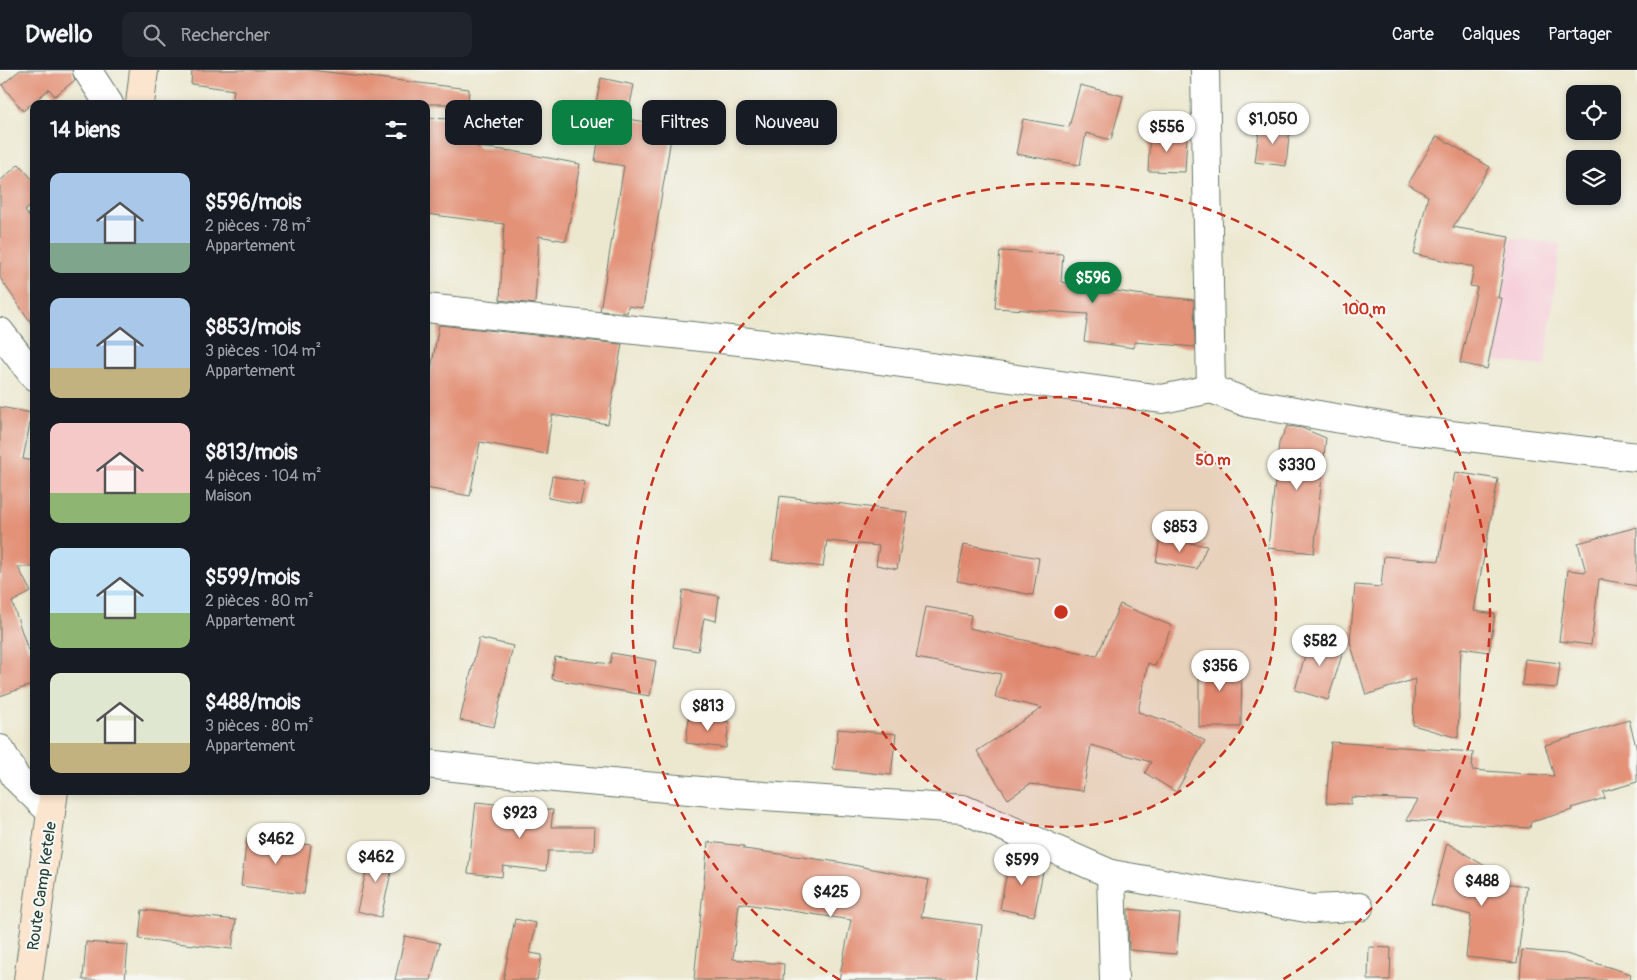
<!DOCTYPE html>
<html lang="fr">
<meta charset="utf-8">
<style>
body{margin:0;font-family:Pangolin,sans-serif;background:#20242c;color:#f1f3f6;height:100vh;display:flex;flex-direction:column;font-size:19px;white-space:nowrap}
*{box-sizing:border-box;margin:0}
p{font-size:16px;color:#9ea1a6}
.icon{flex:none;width:28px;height:28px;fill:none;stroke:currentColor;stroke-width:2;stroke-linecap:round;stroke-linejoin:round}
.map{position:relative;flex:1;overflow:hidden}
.details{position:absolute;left:30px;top:30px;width:400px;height:695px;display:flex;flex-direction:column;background:#171b24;border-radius:10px;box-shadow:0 2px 8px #0003}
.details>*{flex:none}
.banner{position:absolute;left:445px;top:30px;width:475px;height:45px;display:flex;gap:10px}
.buttons{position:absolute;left:1566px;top:15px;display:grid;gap:10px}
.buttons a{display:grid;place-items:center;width:55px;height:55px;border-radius:10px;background:#171b24;box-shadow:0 2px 8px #0003;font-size:25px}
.price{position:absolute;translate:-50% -42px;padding:0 11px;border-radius:18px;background:#fff;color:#222;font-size:16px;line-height:32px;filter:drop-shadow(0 1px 2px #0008)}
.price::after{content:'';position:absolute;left:50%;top:30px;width:15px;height:11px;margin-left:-8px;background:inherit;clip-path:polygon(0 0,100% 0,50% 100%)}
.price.selected{background:#0b8043;color:#fff}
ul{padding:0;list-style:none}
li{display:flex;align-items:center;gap:15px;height:125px;padding:0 20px}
li span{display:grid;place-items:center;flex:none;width:140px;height:100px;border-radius:10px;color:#555}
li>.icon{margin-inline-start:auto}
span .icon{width:60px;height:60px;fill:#fffc;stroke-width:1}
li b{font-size:21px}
h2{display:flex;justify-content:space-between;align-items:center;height:60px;padding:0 20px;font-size:21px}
.pill{padding:0 18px;border-radius:10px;background:#171b24;box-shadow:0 2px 8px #0003;font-size:18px;line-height:45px}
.pill.selected{background:#0b8043;color:#fff}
header{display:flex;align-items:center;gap:30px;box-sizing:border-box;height:70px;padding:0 25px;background:#171b24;border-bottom:1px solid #363941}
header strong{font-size:24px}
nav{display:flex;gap:28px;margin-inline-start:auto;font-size:18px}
.search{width:350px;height:45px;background:#20242c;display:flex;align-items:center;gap:12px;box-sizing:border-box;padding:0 18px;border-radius:10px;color:#9ea1a6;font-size:19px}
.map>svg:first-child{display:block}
.built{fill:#f6cfd9}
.building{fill:#e39278}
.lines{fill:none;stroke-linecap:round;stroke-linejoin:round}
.street-casing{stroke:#67796b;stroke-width:30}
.secondary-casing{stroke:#67796b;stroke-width:30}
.street{stroke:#fff;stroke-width:28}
.secondary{stroke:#fbe5cf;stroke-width:28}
.ring{fill:none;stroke:#c8321e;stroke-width:2.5;stroke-dasharray:9 6}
.labels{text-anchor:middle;stroke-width:4.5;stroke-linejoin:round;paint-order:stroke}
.street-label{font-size:16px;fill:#1f3d34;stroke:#f6f6f2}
.centre{fill:#c8321e;stroke:#f6f6f2;stroke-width:2.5}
.ring-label{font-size:15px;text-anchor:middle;font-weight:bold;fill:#c8321e;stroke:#f6f6f2;stroke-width:4.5;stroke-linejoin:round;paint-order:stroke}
</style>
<header>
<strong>Dwello</strong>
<div class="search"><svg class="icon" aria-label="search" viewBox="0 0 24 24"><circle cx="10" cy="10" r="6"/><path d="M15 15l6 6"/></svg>Rechercher</div>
<nav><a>Carte</a><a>Calques</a><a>Partager</a></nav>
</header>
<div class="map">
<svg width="1637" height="910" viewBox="0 0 1637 910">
<rect width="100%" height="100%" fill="#f6f6f2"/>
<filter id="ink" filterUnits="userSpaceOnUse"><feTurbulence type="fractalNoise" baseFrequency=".02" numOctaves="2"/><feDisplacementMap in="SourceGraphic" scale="10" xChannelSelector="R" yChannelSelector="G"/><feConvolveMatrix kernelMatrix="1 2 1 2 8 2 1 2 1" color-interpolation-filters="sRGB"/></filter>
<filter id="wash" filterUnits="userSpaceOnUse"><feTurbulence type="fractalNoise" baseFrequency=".0096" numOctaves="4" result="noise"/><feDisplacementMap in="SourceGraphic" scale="20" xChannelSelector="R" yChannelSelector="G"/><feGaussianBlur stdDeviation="1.12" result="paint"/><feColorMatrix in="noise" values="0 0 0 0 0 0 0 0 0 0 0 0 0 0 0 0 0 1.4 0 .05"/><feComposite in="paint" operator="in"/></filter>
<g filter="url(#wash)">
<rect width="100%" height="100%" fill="#ece8d0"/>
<!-- built -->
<path class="built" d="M1510 168 1560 174 1545 296 1495 291Z"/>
<g id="blocks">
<!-- building -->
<g class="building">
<path d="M20 0H72L75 10 55 26 49 19 23 41 2 15Z"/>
<path d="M192 0H311L469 19 468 34H232L234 20 191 14Z"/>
<path d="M601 8 634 15 627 49 673 56 643 238 628 236 627 243 600 241 624 96 595 91 604 35 596 33Z"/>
<path d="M1080 15 1123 26 1111 70 1086 63 1080 95 1016 84 1023 49 1069 57Z"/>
<path d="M426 48 478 50 477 77 512 81 580 94 566 171 539 166 535 234 500 230 504 154 426 144Z"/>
<path d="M1260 54 1290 57 1286 96 1255 92Z"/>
<path d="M1150 64 1187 66 1185 102 1148 101Z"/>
<path d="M1437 66 1490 97 1453 157 1509 167 1498 228H1502L1487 299 1460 293 1477 217 1470 216 1474 197 1414 184 1428 126 1408 114Z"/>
<path d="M19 94 34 111V133L25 141 34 153V257L0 208V111Z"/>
<path d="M1000 181 1063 184 1061 212 1135 224 1194 230 1195 277 1135 272 1134 278 1084 271 1088 244 995 238Z"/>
<path d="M439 255 622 274 608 354 552 345 546 384 480 372 470 426 426 418V327Z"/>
<path d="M0 337 32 343 23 389 34 391V497H18L31 522 12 532 28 580 34 578V614L0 626Z"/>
<path d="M1287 356 1302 358 1326 368 1314 483 1268 478 1279 373Z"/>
<path d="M1455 402 1498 409 1474 541 1495 544 1489 582 1461 578 1458 668 1413 655 1415 609 1366 625 1350 572 1355 515 1381 517 1384 486 1439 491Z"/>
<path d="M552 406 585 412 580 434 548 428Z"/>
<path d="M780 426 907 442 897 499 876 495 879 476 827 471 823 497 772 490Z"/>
<path d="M1637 457V516L1599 509 1591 575 1559 571 1568 500 1586 502 1578 473Z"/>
<path d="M1160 468 1207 476 1197 499 1156 492Z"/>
<path d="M964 474 1039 488 1033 525 957 511Z"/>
<path d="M683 520 719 526 716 551 704 548 698 581 673 577Z"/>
<path d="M1120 534 1172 556 1155 596 1148 593 1138 642 1174 653 1205 671 1176 722 1145 703 1151 692 1091 675 1083 721 1030 714 1008 729 977 681 1042 638 995 627 1001 604 916 588 926 537 971 545 969 558 1097 586Z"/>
<path d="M1311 565 1345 575 1328 630 1295 620Z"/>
<path d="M479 568 513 576 494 657 460 650Z"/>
<path d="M612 583 656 591 650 626 552 609 555 587 610 594Z"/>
<path d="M1199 588H1242L1241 657H1199Z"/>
<path d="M1525 589 1560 593 1557 618 1522 615Z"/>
<path d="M689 647 729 652 726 678 686 673Z"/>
<path d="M1629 650 1637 680V712L1603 722 1605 728 1571 738 1572 740 1531 752 1530 758 1406 750 1418 730 1351 727V734L1326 733 1331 672 1473 682 1472 700 1554 706 1545 675Z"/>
<path d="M838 659 896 664 891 705 833 699Z"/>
<path d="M476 732 553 740 551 757H595L594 781H548L546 801 503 796 502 807 468 803Z"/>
<path d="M247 767 311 775 304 824 241 816Z"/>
<path d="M708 772 744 776V779L838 792 929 810 921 847 982 855 975 910H839L851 850 739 833 733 889 784 894 783 910H694Z"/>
<path d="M1447 773 1485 796 1476 810 1527 816 1517 893 1466 887 1471 845 1431 835Z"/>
<path d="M371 780 395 785 381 847 357 841Z"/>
<path d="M1010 786 1045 792 1034 846 1000 839Z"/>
<path d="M1128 839 1180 844 1176 884 1129 880Z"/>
<path d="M142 840 236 850 232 879 139 869Z"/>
<path d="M515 849 536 853 530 883 542 885 537 910H503Z"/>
<path d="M405 866 440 873 431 910H395Z"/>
<path d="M86 872 128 875 125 910H83Z"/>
<path d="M1369 877 1391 878 1390 910H1368Z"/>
<path d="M1522 880 1566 884 1631 904 1630 910H1520Z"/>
</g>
</g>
</g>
<g filter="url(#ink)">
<use href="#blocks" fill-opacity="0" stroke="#67796b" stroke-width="1"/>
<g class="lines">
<defs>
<g id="street">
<path d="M87 0 109 34"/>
<path d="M1205 0 1211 319"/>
<path d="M426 238 749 272 1162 329 1211 319 1248 333 1400 359 1637 387"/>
<path d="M0 262 34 306"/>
<path d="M0 679 16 708 51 742"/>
<path d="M426 694 555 708 734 724 963 739 1111 804 1312 839 1359 837"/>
<path d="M1111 804 1114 910"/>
</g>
<g id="secondary">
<path d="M140 34 144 0"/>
<path d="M28 910 54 721"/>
</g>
</defs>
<!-- street casing -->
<use href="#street" class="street-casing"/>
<!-- secondary casing -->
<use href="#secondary" class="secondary-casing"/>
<!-- street -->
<use href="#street" class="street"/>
<!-- secondary -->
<use href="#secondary" class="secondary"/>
</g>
</g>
<!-- distance rings -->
<circle cx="1061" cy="542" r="215" fill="#c8321e" fill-opacity=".12"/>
<g class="ring">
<circle cx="1061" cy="542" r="215"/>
<path d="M840 910A429 429 0 1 1 1282 910"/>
</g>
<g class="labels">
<!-- street labels -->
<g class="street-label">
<text transform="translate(41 816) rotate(-82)" y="6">Route Camp Ketele</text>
</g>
</g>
<circle cx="1061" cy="542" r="8" class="centre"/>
<g class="ring-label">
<text x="1364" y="244">100 m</text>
<text x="1213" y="395">50 m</text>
</g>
</svg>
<div class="buttons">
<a><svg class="icon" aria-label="locate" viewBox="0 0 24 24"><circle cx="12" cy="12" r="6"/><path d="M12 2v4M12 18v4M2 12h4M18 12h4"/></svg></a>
<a><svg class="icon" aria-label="layers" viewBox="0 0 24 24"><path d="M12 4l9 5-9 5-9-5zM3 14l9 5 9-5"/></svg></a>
</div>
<b class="price" style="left:1273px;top:75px">$1,050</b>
<b class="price" style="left:1167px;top:83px">$556</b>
<b class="price selected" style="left:1093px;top:234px">$596</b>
<b class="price" style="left:1297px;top:421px">$330</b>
<b class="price" style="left:1180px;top:483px">$853</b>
<b class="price" style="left:1320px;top:597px">$582</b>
<b class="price" style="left:1220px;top:622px">$356</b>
<b class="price" style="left:708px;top:662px">$813</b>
<b class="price" style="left:520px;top:769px">$923</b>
<b class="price" style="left:276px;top:795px">$462</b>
<b class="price" style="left:376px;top:813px">$462</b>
<b class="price" style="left:1022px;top:816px">$599</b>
<b class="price" style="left:1482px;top:837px">$488</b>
<b class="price" style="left:831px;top:848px">$425</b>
<div class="banner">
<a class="pill">Acheter</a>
<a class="pill selected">Louer</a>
<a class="pill">Filtres</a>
<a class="pill">Nouveau</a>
</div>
<section class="details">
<h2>14 biens<svg class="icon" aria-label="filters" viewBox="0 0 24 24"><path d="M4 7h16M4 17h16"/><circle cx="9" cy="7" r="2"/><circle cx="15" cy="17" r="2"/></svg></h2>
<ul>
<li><span style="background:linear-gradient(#a9c7e8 70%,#7fa58c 0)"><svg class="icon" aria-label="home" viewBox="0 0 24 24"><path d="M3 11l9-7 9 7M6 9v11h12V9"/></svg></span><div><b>$596/mois</b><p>2 pièces · 78 m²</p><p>Appartement</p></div></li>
<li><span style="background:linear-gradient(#a9c7e8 70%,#c2b280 0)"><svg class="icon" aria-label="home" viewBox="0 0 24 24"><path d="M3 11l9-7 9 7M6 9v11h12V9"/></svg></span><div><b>$853/mois</b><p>3 pièces · 104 m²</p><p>Appartement</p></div></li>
<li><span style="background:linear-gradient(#f6c9c9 70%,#8fb573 0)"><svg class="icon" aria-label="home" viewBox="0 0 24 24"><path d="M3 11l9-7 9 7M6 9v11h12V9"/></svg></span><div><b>$813/mois</b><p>4 pièces · 104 m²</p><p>Maison</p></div></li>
<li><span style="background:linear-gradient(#bfe0f5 65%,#8fb573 0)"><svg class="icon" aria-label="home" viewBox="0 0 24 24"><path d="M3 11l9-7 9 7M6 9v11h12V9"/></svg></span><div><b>$599/mois</b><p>2 pièces · 80 m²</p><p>Appartement</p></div></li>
<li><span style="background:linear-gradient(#dfe7d0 70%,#c2b280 0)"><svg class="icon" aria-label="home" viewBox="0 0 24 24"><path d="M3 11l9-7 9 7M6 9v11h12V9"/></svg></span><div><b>$488/mois</b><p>3 pièces · 80 m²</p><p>Appartement</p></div></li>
</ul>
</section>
</div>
